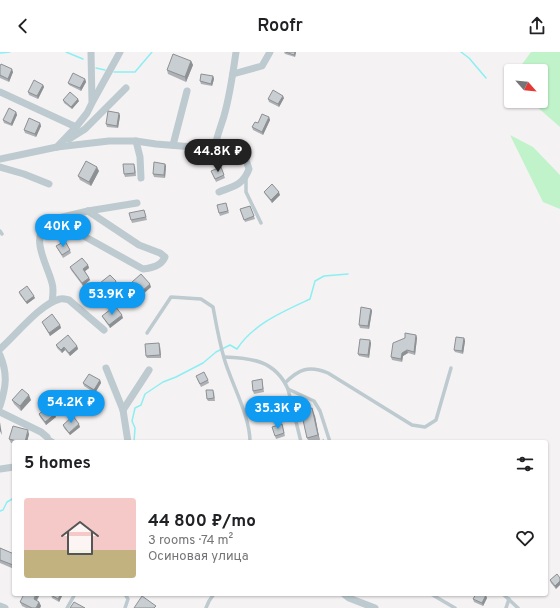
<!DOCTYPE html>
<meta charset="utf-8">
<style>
body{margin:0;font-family:Overpass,sans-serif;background:#f2f2f2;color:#202124;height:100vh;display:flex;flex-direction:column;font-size:15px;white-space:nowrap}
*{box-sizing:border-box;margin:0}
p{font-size:13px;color:#757577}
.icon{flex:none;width:22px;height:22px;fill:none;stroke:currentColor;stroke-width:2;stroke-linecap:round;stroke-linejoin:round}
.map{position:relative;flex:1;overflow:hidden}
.panel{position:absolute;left:12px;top:388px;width:536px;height:156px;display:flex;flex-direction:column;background:#fff;border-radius:4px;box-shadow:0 1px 3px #0004}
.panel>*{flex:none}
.needle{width:26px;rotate:117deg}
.fabs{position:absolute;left:504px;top:12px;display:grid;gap:8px}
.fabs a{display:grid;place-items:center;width:44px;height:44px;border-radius:4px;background:#fff;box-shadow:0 1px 3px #0004;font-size:20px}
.price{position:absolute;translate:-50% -34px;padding:0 9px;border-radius:14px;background:#0f9bf2;color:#fff;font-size:13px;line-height:26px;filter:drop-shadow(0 1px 2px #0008)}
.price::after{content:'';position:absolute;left:50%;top:24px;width:12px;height:9px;margin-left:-6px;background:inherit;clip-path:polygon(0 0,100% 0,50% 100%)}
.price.on{background:#222;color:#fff}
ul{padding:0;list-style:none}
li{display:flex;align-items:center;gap:12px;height:100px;padding:0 12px}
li+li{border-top:1px solid #e0e0e0}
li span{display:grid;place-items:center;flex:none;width:112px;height:80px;border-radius:4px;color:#555}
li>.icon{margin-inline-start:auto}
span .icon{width:48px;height:48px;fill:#fffc;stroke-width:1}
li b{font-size:17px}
h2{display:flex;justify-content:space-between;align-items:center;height:48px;padding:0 12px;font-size:17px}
header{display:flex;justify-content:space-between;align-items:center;height:52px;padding:0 12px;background:#fff;font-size:18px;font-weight:600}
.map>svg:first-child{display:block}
.green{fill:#c0f3ca}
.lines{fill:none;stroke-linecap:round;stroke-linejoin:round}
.stream{stroke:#8beff2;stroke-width:1.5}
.service{stroke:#bdcacf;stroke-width:3.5}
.minor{stroke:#bdcacf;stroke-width:7}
.wall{fill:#adb1b5}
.shaded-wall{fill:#8d9093}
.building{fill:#c9ced2;stroke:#8d9093}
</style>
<header><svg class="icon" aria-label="back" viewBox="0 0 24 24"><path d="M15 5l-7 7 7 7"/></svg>Roofr<svg class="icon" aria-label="share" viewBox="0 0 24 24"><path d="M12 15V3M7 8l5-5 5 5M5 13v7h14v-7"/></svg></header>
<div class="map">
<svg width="560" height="556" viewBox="0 0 560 556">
<rect width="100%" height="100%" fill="#f5f2f3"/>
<!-- green -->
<g class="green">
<path d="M531 0H560V75L536 54 534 49H541V19H521L520 15Z"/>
<path d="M510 83 533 95 560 123V157L543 150Z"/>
</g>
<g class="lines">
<!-- stream -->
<g class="stream">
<path d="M66 0 83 7"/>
<path d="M461 0 469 6 486 26"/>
<path d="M0 1 10 0"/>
<path d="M96 16 105 18"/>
<path d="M114 20H135L152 0"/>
<path d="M134 390 135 376 132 369 135 356 141 353 145 342 163 330 176 325 203 311 216 300 230 293 237 297C253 272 284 259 310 247L315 229 324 224 348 222"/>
<path d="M0 459 3 458 7 450 14 446"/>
</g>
<!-- service -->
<g class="service">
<path d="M246 126V140L261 171"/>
<path d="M0 179 2 182"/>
<path d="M147 281 171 245 201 247 213 255C216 271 219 289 224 306 231 331 250 363 250 390"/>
<path d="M224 305C251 306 275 308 288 337L301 390"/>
<path d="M285 331C299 317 309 313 328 321L412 373 425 375 436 368 451 316"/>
<path d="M288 337 314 349 320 359 330 390"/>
<path d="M47 385 55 390"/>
<path d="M431 542 455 556"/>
<path d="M503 542 518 556"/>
<path d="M67 556 75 542"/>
<path d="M125 556 128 547 125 542"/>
<path d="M206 556 209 549 214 542"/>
<path d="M506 556 509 547"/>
</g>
<!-- minor -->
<g class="minor">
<path d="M233 22 262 14 270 0"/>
<path d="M0 40 76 75"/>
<path d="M93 49 120 0"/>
<path d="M69 87 85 77 126 36"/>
<path d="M136 89 140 105 141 126"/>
<path d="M173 93 187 39"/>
<path d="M57 95 76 75 87 61 92 51 91 0"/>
<path d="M218 97 215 94C217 84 221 74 224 64 230 43 233 21 236 0"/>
<path d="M0 107 57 95 109 89H136L156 92 218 97 229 100 246 108 249 117C243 133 234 134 219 140"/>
<path d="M0 115 24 122 49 132"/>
<path d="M58 166 82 183 143 217C152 216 161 214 165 205L160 201 139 193 88 159"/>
<path d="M52 250C53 243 54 237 52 231 47 211 28 185 50 168L88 159 137 151"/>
<path d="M0 297C15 284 41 251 60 247 63 246 65 247 69 248L104 278"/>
<path d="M0 303C8 322 6 335 0 354"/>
<path d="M106 316 123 358 128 390"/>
<path d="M123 358 149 318"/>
<path d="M0 360 41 380 47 385"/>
<path d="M0 417 14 415"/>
<path d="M344 542 349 546 375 556"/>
<path d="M0 554 5 556"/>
</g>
</g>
<!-- wall -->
<g class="wall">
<path d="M284 0H296L295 5 285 2Z"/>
<path d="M191 9 193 13 186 30 168 22 167 18Z"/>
<path d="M0 14 13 20 9 30 0 26Z"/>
<path d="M213 24 214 27 212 34 201 32 200 29Z"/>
<path d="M85 27 86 30 81 39 69 33 68 31Z"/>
<path d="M43 33 44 35 38 47 29 43 28 40Z"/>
<path d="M284 46 279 55 269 50 268 47Z"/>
<path d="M63 48 79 49 72 57 64 51Z"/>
<path d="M16 60 17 63 12 74 4 71 3 68Z"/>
<path d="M119 61 120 64 118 76 107 75 106 72Z"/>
<path d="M269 65 270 68 263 83 253 78 252 75 258 71Z"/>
<path d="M40 71 41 74 36 85 25 81 24 78Z"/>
<path d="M165 112 166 114 165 126 154 125 153 122Z"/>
<path d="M135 114 136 124 125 125 124 122Z"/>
<path d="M221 115 225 126 216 130 211 119Z"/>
<path d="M99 119 91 134 80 128 78 124Z"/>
<path d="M264 140 280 143 272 151 265 142Z"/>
<path d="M226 151 229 161 220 164 219 161Z"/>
<path d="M250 154 255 167 245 170 240 157Z"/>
<path d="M144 158 147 168 132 171 131 168Z"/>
<path d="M56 194 70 198 71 201 63 206Z"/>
<path d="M88 213 89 216 85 219 89 226 90 228 83 234 71 218 70 215Z"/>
<path d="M116 229 117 232 108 241 101 234 100 231Z"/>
<path d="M132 230 151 235 142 243 133 233Z"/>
<path d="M19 240 35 246 27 252 20 243Z"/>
<path d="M371 257 372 259 369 277 360 276 359 273Z"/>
<path d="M102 264 123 266 110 276 103 266Z"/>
<path d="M42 270 60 273 61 276 50 284 43 272Z"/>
<path d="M416 283 417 286 415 303 408 301 403 304 402 310 392 308 391 305Z"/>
<path d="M464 286 465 289 463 302 455 300 454 298Z"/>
<path d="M371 291 369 306 359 304 358 302Z"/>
<path d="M56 293 77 294 78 297 70 304 65 298 62 301 57 296Z"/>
<path d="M160 294 161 306H147L146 304Z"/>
<path d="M197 327 208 328 209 331 201 335Z"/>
<path d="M262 327 264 340 254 342 253 339Z"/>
<path d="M100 328 101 331 95 341 84 334 83 331Z"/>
<path d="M214 340 215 349H208L207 347Z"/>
<path d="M276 347 279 366 271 367 270 363H266L264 357 262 358 261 355Z"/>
<path d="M12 348H31L21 359 14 352Z"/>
<path d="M39 362 56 365 46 373 40 365Z"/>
<path d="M315 364 320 389 325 390H309L307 386Z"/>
<path d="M63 373 80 375 70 383 64 376Z"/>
<path d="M283 375 285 384 276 387 275 384Z"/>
<path d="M29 382 27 390H14V392L11 391 9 387Z"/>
<path d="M0 496 14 502V517L0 511Z"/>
<path d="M557 522 556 537 551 531 550 528Z"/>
<path d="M40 542 37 549 39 550 41 554 40 556H26L22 554 20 550Z"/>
<path d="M52 542H63L59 550 52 546 51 543Z"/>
<path d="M487 546 483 554 474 550 473 547Z"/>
</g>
<!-- shaded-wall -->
<g class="shaded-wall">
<path d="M295 0H296L295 5 294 3Z"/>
<path d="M191 9 193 13 186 30 185 25Z"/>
<path d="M12 17 13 20 9 30 8 27Z"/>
<path d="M213 24 214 27 212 34 211 32Z"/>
<path d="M85 27 86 30 81 39 80 36Z"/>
<path d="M43 33 44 35 38 47 37 44Z"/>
<path d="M283 44 284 46 279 55 278 52Z"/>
<path d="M78 47 79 49 72 57 71 55Z"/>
<path d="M16 60 17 63 12 74 11 72Z"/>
<path d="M119 61 120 64 118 76 117 74Z"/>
<path d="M269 65 270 68 263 83 262 80Z"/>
<path d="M40 71 41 74 36 85 35 82Z"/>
<path d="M165 112 166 114 165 126 164 123Z"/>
<path d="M97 115 99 119 91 134 89 130Z"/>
<path d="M279 140 280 143 272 151 271 148Z"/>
<path d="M88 213 89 216 84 220 83 217Z"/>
<path d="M89 226 90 228 83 234 82 231Z"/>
<path d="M116 229 117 232 108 241 107 238Z"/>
<path d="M150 232 151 235 142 243 141 240Z"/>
<path d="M34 244 35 246 27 252 26 250Z"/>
<path d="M371 257 372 259 369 277 368 274Z"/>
<path d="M122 263 123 266 110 276 109 273Z"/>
<path d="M60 273 61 276 50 284 49 281Z"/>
<path d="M416 283 417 286 415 303 414 300Z"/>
<path d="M464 286 465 289 463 302 462 299Z"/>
<path d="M370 288 371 291 369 306 368 303Z"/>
<path d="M159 291 160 294 161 306 160 303Z"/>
<path d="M77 294 78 297 70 304 69 301Z"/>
<path d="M64 295 65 298 62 301 61 298Z"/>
<path d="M407 298 408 301 403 304 402 310 401 307 402 301Z"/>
<path d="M100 328 101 331 95 341 94 338Z"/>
<path d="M29 343 31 348 21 359 20 354Z"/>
<path d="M312 356 315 364 320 390 318 383Z"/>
<path d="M55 362 56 365 46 373 45 370Z"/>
<path d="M0 369V370L2 383 0 379Z"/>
<path d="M79 372 80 375 70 383 69 381Z"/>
<path d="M28 378 29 382 27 390H25Z"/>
<path d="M560 529V533L556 537 555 534Z"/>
<path d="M36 542H40L35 551 34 547Z"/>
<path d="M61 542H63L59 550 58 547Z"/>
<path d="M486 543 487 546 483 554 482 551Z"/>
<path d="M39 550 41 554 40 556H36Z"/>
</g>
<!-- building -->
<g class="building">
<path d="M286 0H295L294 3Z"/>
<path d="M173 2 191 9 185 25 167 18Z"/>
<path d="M1 12 12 17 8 27 0 23V14Z"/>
<path d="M73 21 85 27 80 36 68 31Z"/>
<path d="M201 22 213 24 211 32 200 29Z"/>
<path d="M34 28 43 33 37 44 28 40Z"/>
<path d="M273 38 283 44 278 52 268 47Z"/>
<path d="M70 40 78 47 71 55 63 48Z"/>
<path d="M9 56 16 60 11 72 3 68Z"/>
<path d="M108 59 119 61 117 74 106 72Z"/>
<path d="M262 62 269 65 262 80 252 75 255 70 258 71Z"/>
<path d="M29 66 40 71 35 82 24 78Z"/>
<path d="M86 109 97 115 89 130 78 124Z"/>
<path d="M154 110 165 112 164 123 153 122Z"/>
<path d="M123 112H134L135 121 124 122Z"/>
<path d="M221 115 224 123 215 127 211 119Z"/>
<path d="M272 132 279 140 271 148 264 140Z"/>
<path d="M226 151 228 159 219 161 217 153Z"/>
<path d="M250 154 254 164 244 168 240 157Z"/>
<path d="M144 158 146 165 131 168 129 161Z"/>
<path d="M65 189 70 198 62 203 56 194Z"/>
<path d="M82 206 88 213 83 217 89 226 82 231 70 215Z"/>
<path d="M141 222 150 232 141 240 132 230Z"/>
<path d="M110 223 116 229 107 238 100 231Z"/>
<path d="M27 234 34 244 26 250 19 240Z"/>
<path d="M115 254 122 263 109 273 102 264Z"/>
<path d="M361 255 371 257 368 274 359 273Z"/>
<path d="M52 262 60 273 49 281 42 270Z"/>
<path d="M405 281 416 283 414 300 407 298 402 301 401 307 391 305 393 291 405 286Z"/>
<path d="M68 283 77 294 69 301 64 295 61 298 56 293Z"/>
<path d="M456 285 464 286 462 299 454 298Z"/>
<path d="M360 287 370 288 368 303 358 302Z"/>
<path d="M159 291 160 303 146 304 145 292Z"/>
<path d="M204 320 208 328 200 332 196 324Z"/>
<path d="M89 322 100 328 94 338 83 331Z"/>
<path d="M262 327 263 337 253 339 252 329Z"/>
<path d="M22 337 29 343 20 354 12 348Z"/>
<path d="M206 338H213L214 346 207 347Z"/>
<path d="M276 347 278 363 270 364 269 360H265L264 354 261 355 260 350Z"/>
<path d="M49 354 55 362 45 370 39 362Z"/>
<path d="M312 356 318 383 307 386 301 359Z"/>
<path d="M73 364 79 372 69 381 63 373Z"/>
<path d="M282 372 284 381 275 384 272 375Z"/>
<path d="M13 374 28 378 25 390H21L9 387Z"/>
<path d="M324 388V390H315Z"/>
<path d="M0 496 14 502V509L13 513 0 508Z"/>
<path d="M557 522 560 526V529L555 534 550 528Z"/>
<path d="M24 542H36L34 547 39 550 36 556H32L20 550Z"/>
<path d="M52 542H61L58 547 51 543Z"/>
<path d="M476 542H484L486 543 482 551 473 547Z"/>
<path d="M142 544 156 554 154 556H134Z"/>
<path d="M74 550 85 556H70Z"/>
</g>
</svg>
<div class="fabs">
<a><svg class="needle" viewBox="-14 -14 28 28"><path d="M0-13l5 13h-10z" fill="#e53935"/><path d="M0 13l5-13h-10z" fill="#757577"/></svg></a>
</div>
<b class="price on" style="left:218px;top:121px">44.8K ₽</b>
<b class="price" style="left:63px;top:196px">40K ₽</b>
<b class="price" style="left:112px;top:264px">53.9K ₽</b>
<b class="price" style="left:71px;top:372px">54.2K ₽</b>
<b class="price" style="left:278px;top:378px">35.3K ₽</b>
<section class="panel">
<h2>5 homes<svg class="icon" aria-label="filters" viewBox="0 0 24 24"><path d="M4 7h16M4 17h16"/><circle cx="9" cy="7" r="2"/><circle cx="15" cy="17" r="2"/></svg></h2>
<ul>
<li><span style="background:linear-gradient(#f6c9c9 65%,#c2b280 0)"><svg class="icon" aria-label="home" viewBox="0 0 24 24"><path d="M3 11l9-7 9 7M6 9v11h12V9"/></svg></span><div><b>44 800 ₽/mo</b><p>3 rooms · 74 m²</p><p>Осиновая улица</p></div><svg class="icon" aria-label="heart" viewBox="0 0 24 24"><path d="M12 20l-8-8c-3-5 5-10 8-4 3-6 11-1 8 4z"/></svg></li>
</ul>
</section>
</div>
